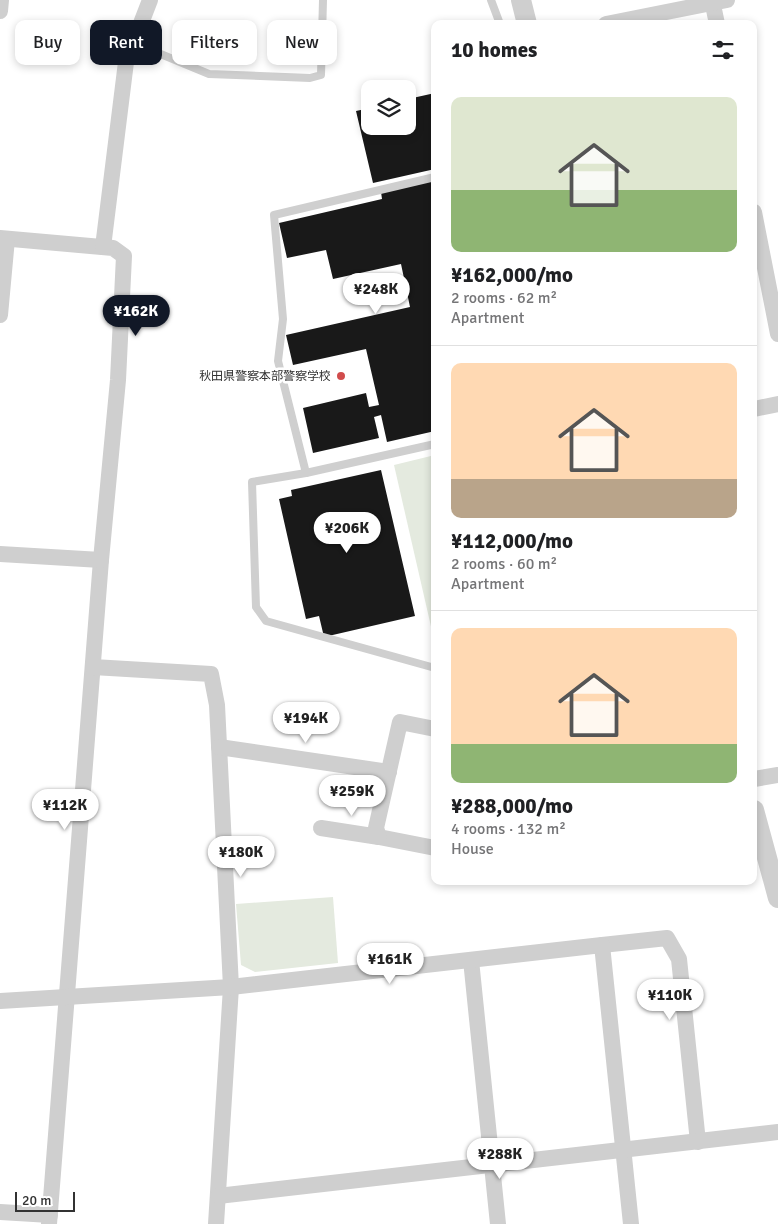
<!DOCTYPE html>
<meta charset="utf-8">
<style>
body{margin:0;font-family:Signika,"Noto Sans JP",sans-serif;background:#f2f2f2;color:#202124;height:100vh;display:flex;flex-direction:column;font-size:19px;white-space:nowrap}
*{box-sizing:border-box;margin:0}
p{font-size:16px;color:#757577}
.icon{flex:none;width:28px;height:28px;fill:none;stroke:currentColor;stroke-width:2;stroke-linecap:round;stroke-linejoin:round}
.map{position:relative;flex:1;overflow:hidden}
.details{position:absolute;left:431px;top:20px;width:326px;height:865px;display:flex;flex-direction:column;background:#fff;border-radius:10px;box-shadow:0 2px 8px #0003}
.details>*{flex:none}
.hud{position:absolute;left:15px;top:20px;width:341px;height:45px;display:flex;gap:10px}
.buttons{position:absolute;left:361px;top:80px;display:grid;gap:10px}
.buttons a{display:grid;place-items:center;width:55px;height:55px;border-radius:10px;background:#fff;box-shadow:0 2px 8px #0003;font-size:25px}
.scale{position:absolute;left:15px;bottom:12px;width:60px;box-sizing:border-box;padding-left:5px;border:2px solid #323232;border-top:0;font-size:14px;line-height:18px;white-space:nowrap;color:#323232;-webkit-text-stroke:4px #fff;paint-order:stroke}
.price{position:absolute;translate:-50% -42px;padding:0 11px;border-radius:18px;background:#fff;color:#222;font-size:16px;line-height:32px;filter:drop-shadow(0 1px 2px #0008)}
.price::after{content:'';position:absolute;left:50%;top:30px;width:15px;height:11px;margin-left:-8px;background:inherit;clip-path:polygon(0 0,100% 0,50% 100%)}
.price.on{background:#111827;color:#fff}
ul{padding:0;list-style:none}
li{display:grid;align-content:center;gap:10px;height:265px;padding:0 20px}
li+li{border-top:1px solid #e0e0e0}
li span{display:grid;place-items:center;height:155px;border-radius:10px;color:#555}
li>.icon{margin-inline-start:auto}
span .icon{width:90px;height:90px;fill:#fffc;stroke-width:1}
li b{font-size:21px}
h2{display:flex;justify-content:space-between;align-items:center;height:60px;padding:0 20px;font-size:21px}
.pill{padding:0 18px;border-radius:10px;background:#fff;box-shadow:0 2px 8px #0003;font-size:18px;line-height:45px}
.pill.on{background:#111827;color:#fff}
.map>svg:first-child{display:block}
.green{fill:#e4eadf}
.building{fill:#191919}
.lines{fill:none;stroke-linecap:round;stroke-linejoin:round}
.service{stroke:#cfcfcf;stroke-width:8}
.minor{stroke:#cfcfcf;stroke-width:16}
.tertiary{stroke:#cfcfcf;stroke-width:20}
.poi-dot{fill:#d14c4c;stroke:#fff;stroke-width:2}
.labels{text-anchor:middle;stroke-width:5;stroke-linejoin:round;paint-order:stroke}
.poi-label{font-size:12px;fill:#323232;stroke:#fff;text-anchor:end}
</style>
<div class="map">
<svg width="778" height="1224" viewBox="0 0 778 1224">
<rect width="100%" height="100%" fill="#fff"/>
<!-- green -->
<g class="green">
<path d="M435 455V644L394 465Z"/>
<path d="M333 897 338 963 255 972 241 965 236 904Z"/>
</g>
<!-- building -->
<g class="building">
<path d="M435 93V169L373 183 356 111 370 108V126H408V99Z"/>
<path d="M435 180V431L387 442 381 415 374 417 379 438 313 453 303 408 366 393 369 407 379 405 366 349 293 365 286 335 410 307 401 264 333 279 326 250 287 258 279 223 382 199 381 192Z"/>
<path d="M381 470 415 616 324 637 319 616 306 619 279 499 292 496 291 490Z"/>
</g>
<g class="lines">
<!-- service -->
<g class="service">
<path d="M491 0 500 24"/>
<path d="M134 43 209 74 310 78 321 75 323 0"/>
<path d="M435 177 274 215 283 319 278 361 306 473 435 444"/>
<path d="M306 473 252 482 256 607 266 621 435 668"/>
</g>
<!-- minor -->
<g class="minor">
<path d="M712 0 717 24"/>
<path d="M0 11 1 0"/>
<path d="M606 24 727 0"/>
<path d="M754 212 778 334"/>
<path d="M0 238 113 248 124 256 118 380 101 560 49 1224"/>
<path d="M103 247 126 62 150 0"/>
<path d="M0 315 7 239"/>
<path d="M754 409 778 404"/>
<path d="M0 554 101 560"/>
<path d="M93 667 211 674 217 705 231 987 216 1224"/>
<path d="M435 729 400 722 376 828 379 837 435 848"/>
<path d="M219 747 389 772"/>
<path d="M754 779 778 775"/>
<path d="M321 828 379 837"/>
<path d="M602 945 667 938 679 959 698 1142"/>
<path d="M471 960 498 1224"/>
<path d="M0 1001 231 987 602 945 631 1224"/>
<path d="M218 1196 778 1132"/>
<path d="M0 1212 50 1215"/>
</g>
<!-- tertiary -->
<g class="tertiary">
<path d="M521 0 527 24"/>
<path d="M754 810 778 898"/>
</g>
</g>
<!-- markers -->
<circle class="poi-dot" cx="341" cy="376" r="5"/>
<g class="labels">
<!-- poi labels -->
<g class="poi-label">
<text x="331" y="380">秋田県警察本部警察学校</text>
</g>
</g>
</svg>
<div class="buttons">
<a><svg class="icon" aria-label="layers" viewBox="0 0 24 24"><path d="M12 4l9 5-9 5-9-5zM3 14l9 5 9-5"/></svg></a>
</div>
<div class="scale">20 m</div>
<b class="price" style="left:376px;top:315px">¥248K</b>
<b class="price on" style="left:136px;top:337px">¥162K</b>
<b class="price" style="left:347px;top:554px">¥206K</b>
<b class="price" style="left:306px;top:744px">¥194K</b>
<b class="price" style="left:352px;top:817px">¥259K</b>
<b class="price" style="left:65px;top:831px">¥112K</b>
<b class="price" style="left:241px;top:878px">¥180K</b>
<b class="price" style="left:390px;top:985px">¥161K</b>
<b class="price" style="left:670px;top:1021px">¥110K</b>
<b class="price" style="left:500px;top:1180px">¥288K</b>
<div class="hud">
<a class="pill">Buy</a>
<a class="pill on">Rent</a>
<a class="pill">Filters</a>
<a class="pill">New</a>
</div>
<section class="details">
<h2>10 homes<svg class="icon" aria-label="filters" viewBox="0 0 24 24"><path d="M4 7h16M4 17h16"/><circle cx="9" cy="7" r="2"/><circle cx="15" cy="17" r="2"/></svg></h2>
<ul>
<li><span style="background:linear-gradient(#dfe7d0 60%,#8fb573 0)"><svg class="icon" aria-label="home" viewBox="0 0 24 24"><path d="M3 11l9-7 9 7M6 9v11h12V9"/></svg></span><div><b>¥162,000/mo</b><p>2 rooms · 62 m²</p><p>Apartment</p></div></li>
<li><span style="background:linear-gradient(#ffd9b3 75%,#b9a48a 0)"><svg class="icon" aria-label="home" viewBox="0 0 24 24"><path d="M3 11l9-7 9 7M6 9v11h12V9"/></svg></span><div><b>¥112,000/mo</b><p>2 rooms · 60 m²</p><p>Apartment</p></div></li>
<li><span style="background:linear-gradient(#ffd9b3 75%,#8fb573 0)"><svg class="icon" aria-label="home" viewBox="0 0 24 24"><path d="M3 11l9-7 9 7M6 9v11h12V9"/></svg></span><div><b>¥288,000/mo</b><p>4 rooms · 132 m²</p><p>House</p></div></li>
</ul>
</section>
</div>
